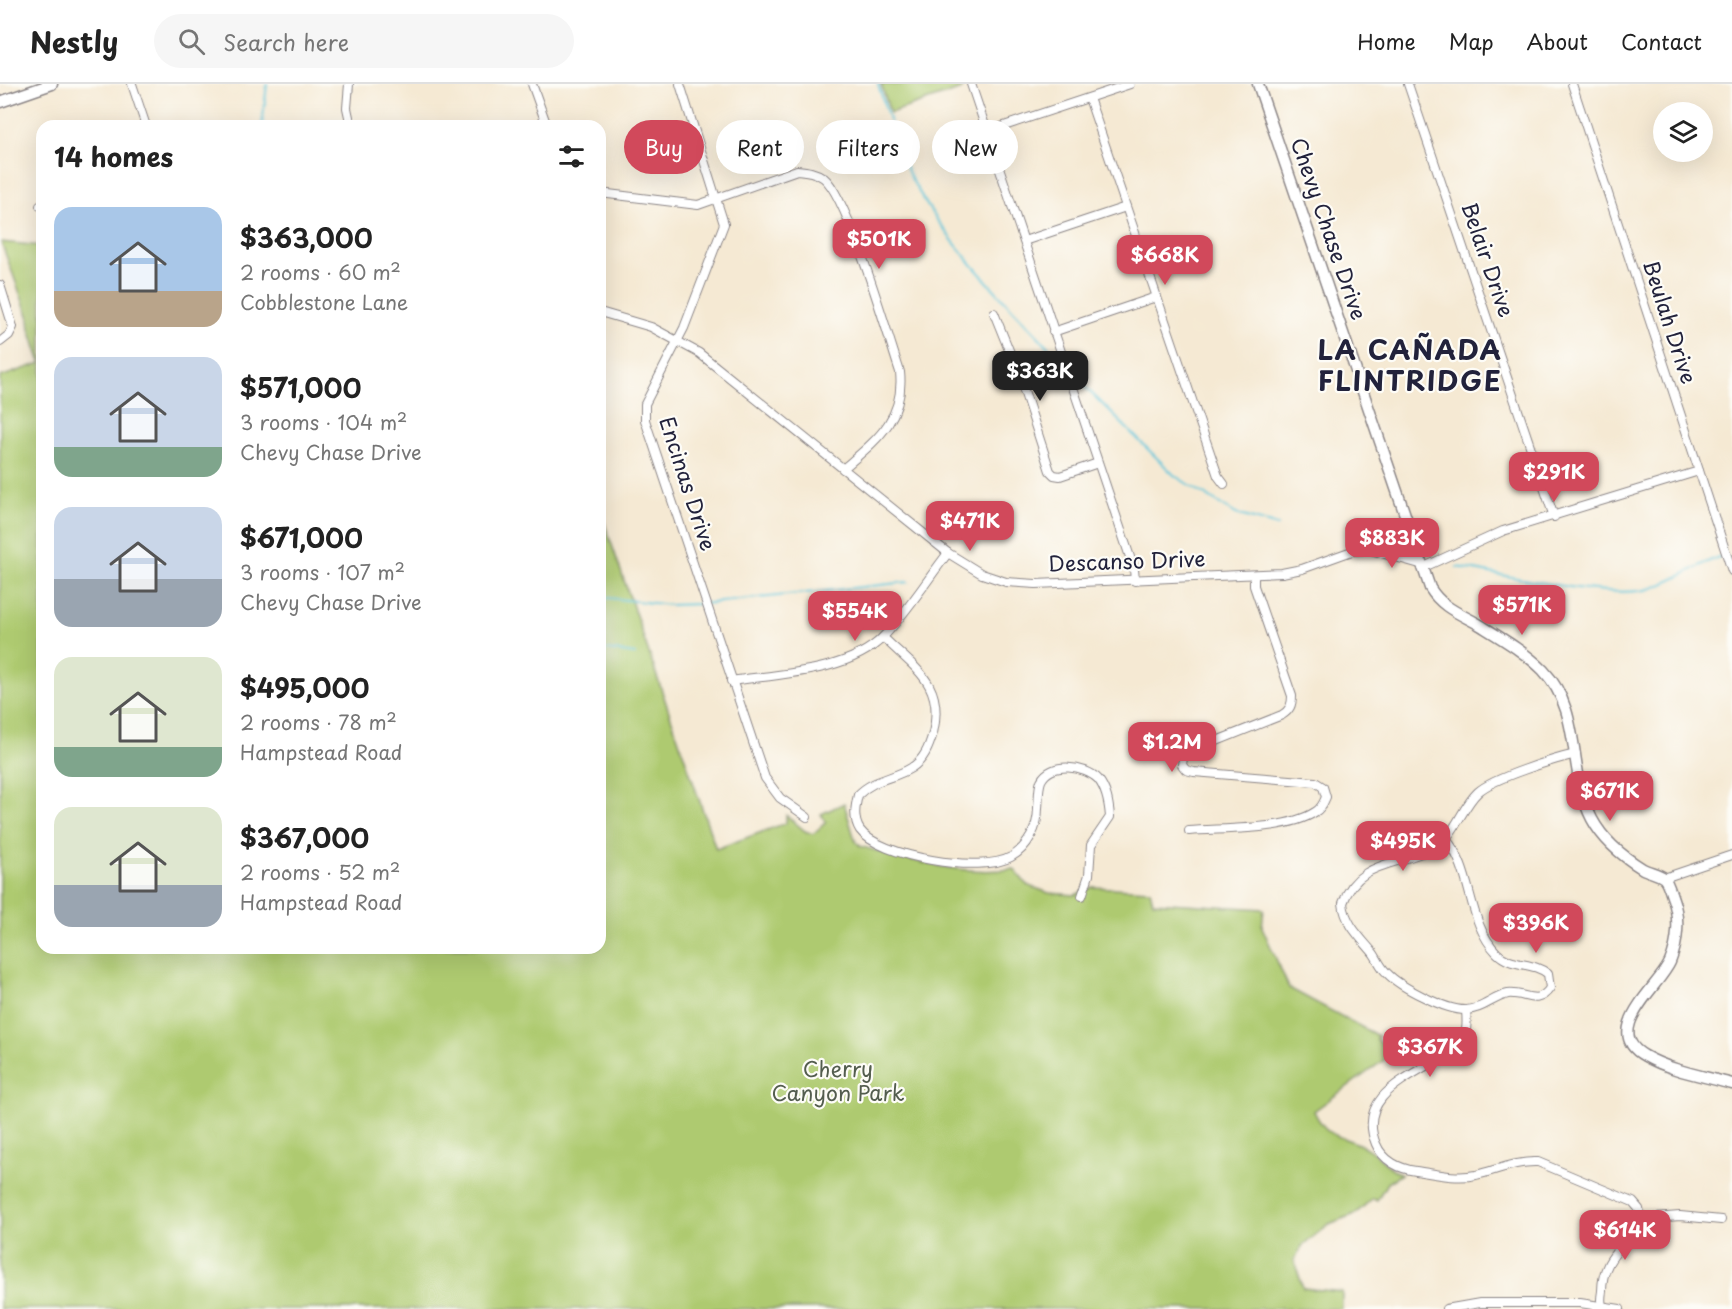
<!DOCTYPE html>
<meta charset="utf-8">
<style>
body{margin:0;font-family:"Playpen Sans",sans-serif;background:#f6f6f6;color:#222;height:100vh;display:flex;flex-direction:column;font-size:22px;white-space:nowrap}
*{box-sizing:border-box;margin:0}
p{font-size:20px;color:#767676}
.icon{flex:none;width:33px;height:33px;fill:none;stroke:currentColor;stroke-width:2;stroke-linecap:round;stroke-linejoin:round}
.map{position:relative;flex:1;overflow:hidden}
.panel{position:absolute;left:36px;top:36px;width:570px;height:834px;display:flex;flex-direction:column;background:#fff;border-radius:18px;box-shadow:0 6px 24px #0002}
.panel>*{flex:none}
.top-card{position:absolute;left:624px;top:36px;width:570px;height:54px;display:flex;gap:12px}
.buttons{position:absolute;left:1653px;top:18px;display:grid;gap:12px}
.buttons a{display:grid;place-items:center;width:60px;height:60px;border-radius:50%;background:#fff;box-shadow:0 6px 24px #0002;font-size:30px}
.price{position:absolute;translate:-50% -51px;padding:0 14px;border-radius:12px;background:#d1495b;color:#fff;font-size:20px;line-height:39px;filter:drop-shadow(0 2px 3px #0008)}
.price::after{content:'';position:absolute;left:50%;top:36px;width:18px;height:14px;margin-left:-9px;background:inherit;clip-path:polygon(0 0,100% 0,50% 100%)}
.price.on{background:#222;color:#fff}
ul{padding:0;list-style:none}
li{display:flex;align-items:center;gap:18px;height:150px;padding:0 18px}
li span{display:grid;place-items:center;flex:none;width:168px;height:120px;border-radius:18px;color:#555}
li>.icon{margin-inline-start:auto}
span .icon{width:72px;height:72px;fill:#fffc;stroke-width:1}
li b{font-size:26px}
h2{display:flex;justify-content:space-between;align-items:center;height:72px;padding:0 18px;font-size:26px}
.pill{padding:0 21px;border-radius:27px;background:#fff;box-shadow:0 6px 24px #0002;font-size:21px;line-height:54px}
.pill.on{background:#d1495b;color:#fff}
header{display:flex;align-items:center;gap:36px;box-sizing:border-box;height:84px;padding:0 30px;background:#fff;border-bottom:2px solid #e0e0e0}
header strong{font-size:28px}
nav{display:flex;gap:33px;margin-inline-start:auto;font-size:21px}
.search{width:420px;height:54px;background:#f6f6f6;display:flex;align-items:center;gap:15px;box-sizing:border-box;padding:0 21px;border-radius:33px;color:#767676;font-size:22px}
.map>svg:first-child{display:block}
.green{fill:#aeca70;stroke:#687656;stroke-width:1.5}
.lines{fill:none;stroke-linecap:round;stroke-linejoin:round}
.stream{stroke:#5fc6dc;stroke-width:2}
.minor-casing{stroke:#8c8687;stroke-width:10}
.major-casing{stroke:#8c8687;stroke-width:13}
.minor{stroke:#fff;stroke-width:8}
.major{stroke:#fff;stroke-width:10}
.labels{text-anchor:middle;stroke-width:4.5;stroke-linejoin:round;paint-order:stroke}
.street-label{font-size:21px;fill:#22223b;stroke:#fdfcf7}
.park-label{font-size:21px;fill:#535d4e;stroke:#fdfcf7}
.district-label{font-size:27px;font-weight:bold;letter-spacing:1.5px;fill:#22223b;stroke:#fdfcf7}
</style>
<header>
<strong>Nestly</strong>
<div class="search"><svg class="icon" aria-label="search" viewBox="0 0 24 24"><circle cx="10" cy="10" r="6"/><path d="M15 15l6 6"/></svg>Search here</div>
<nav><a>Home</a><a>Map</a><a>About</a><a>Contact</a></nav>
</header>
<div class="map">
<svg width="1732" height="1225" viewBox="0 0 1732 1225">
<rect width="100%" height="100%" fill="#fdfcf7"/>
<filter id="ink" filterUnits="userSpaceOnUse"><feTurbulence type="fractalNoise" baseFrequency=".0167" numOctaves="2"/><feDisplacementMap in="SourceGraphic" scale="12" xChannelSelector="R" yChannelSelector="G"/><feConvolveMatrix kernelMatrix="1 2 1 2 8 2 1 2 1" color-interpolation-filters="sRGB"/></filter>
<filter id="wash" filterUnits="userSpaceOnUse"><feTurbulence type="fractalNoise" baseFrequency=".008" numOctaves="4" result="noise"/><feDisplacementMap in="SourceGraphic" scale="24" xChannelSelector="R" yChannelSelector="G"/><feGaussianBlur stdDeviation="1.35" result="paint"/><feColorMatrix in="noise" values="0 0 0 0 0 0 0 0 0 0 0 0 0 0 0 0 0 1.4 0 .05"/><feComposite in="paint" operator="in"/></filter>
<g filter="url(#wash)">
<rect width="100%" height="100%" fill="#f5e9d3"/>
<!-- green -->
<g class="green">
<path d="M881 0H961L962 5 890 29Z"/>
<path d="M1 158 42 162V864H600V426L716 765 786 739V731L805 747 813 750 826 738 821 730 844 719 855 756 860 762C911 777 960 792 1014 785L1027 801 1049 809 1075 811 1093 803 1150 806 1153 818 1264 825 1262 843 1289 904 1378 952 1376 954 1391 971 1314 1027C1329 1060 1348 1050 1371 1067 1382 1075 1387 1083 1401 1090L1387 1099 1377 1116 1373 1114 1355 1130 1329 1140 1303 1161 1294 1176 1303 1204 1342 1208V1225H0V293L41 279 30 245 29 234Z"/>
</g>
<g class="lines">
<!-- stream -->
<g class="stream">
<path d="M878 0C889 34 898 72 916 103 953 168 1011 222 1060 276"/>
<path d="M262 42 267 0"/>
<path d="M1072 290 1175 392 1236 430 1278 442"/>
<path d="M1457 483C1501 490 1611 516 1649 505 1676 497 1698 480 1724 471"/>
<path d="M600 513 670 521 702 520 908 498"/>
<path d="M600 565 635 570"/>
</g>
</g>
</g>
<g filter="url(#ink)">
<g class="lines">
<defs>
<g id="minor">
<path d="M132 0 146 42"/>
<path d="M349 0 347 24 351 42"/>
<path d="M532 0 547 42"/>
<path d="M680 0 724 140 684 244 645 320V336L765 694 780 714 807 733"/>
<path d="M971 0 1134 485 1135 497"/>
<path d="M1408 0 1554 433"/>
<path d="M1572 0 1732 487"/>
<path d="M1089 14 1218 392 1224 400"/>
<path d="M986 48 1130 0"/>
<path d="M600 109 698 121 797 86C807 87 816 88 824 94 848 113 888 252 900 288 905 336 875 357 843 385"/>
<path d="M40 122H42"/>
<path d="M1024 157 1126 123"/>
<path d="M0 201 13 243 9 251 0 258"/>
<path d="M600 228 651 243 699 269 948 469 982 490 1006 498 1036 500 1282 489 1302 485 1352 467 1414 462"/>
<path d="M994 229 1019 291 1050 387 1054 391 1060 392 1098 379"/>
<path d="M1053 248 1156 213"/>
<path d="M1374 467 1420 480"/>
<path d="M1422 484 1503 447 1699 387"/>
<path d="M883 553C915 585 945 599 933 649 929 663 924 676 911 684 893 695 873 695 858 711 855 723 853 735 860 746 879 773 982 790 1011 773 1028 763 1038 744 1038 724 1039 715 1038 705 1041 697 1051 677 1085 682 1098 695 1107 706 1109 720 1110 733L1091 761 1089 791 1082 812"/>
<path d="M731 597C777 590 850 588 883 553 907 528 927 496 948 469"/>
<path d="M1189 747C1223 744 1286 747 1315 728 1321 725 1324 718 1326 713L1323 703 1315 698 1194 688 1186 686 1182 681 1183 674 1189 668 1282 631C1290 626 1292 621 1292 612L1254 502V491"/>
<path d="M1446 755C1474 788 1466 837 1497 869 1512 884 1532 877 1548 890L1550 904C1537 923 1525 908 1508 910 1493 913 1482 926 1465 926 1445 926 1400 903 1387 889 1381 884 1378 876 1374 870 1361 854 1345 840 1343 819 1359 774 1401 783 1436 762 1457 749 1461 724 1478 708 1493 694 1554 675 1576 670"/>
<path d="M1664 794 1732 771"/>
<path d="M1466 926C1467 939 1468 951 1458 960 1428 989 1353 1004 1376 1060 1383 1077 1400 1085 1416 1087 1436 1090 1456 1095 1476 1091 1497 1086 1516 1077 1538 1078L1633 1118 1639 1125 1641 1135C1626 1163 1602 1172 1602 1207 1601 1213 1600 1219 1603 1225"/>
<path d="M1641 1135 1680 1132 1721 1136"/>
<path d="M1446 1225 1480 1219H1580L1620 1225"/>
</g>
<g id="major">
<path d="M1258 0 1430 504C1442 524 1461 530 1480 541 1501 554 1525 568 1543 586 1583 628 1567 687 1592 735 1603 756 1622 772 1643 785 1649 788 1659 790 1664 794 1668 798 1671 810 1673 815 1680 834 1678 859 1670 878 1659 903 1600 947 1645 972 1671 987 1704 992 1732 1000"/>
<path d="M0 18 52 0"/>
</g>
</defs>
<!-- minor casing -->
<use href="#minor" class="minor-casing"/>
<!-- major casing -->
<use href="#major" class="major-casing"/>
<!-- minor -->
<use href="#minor" class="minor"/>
<!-- major -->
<use href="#major" class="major"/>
</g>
</g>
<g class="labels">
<!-- street labels -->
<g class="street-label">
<text transform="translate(1328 145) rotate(71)" y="7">Chevy Chase Drive</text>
<text transform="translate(1487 176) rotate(71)" y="7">Belair Drive</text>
<text transform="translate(1669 238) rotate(72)" y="7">Beulah Drive</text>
<text transform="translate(687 400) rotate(72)" y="7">Encinas Drive</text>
<text transform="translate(1127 478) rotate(-2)" y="7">Descanso Drive</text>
</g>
<!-- park labels -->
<g class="park-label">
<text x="838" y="993">Cherry<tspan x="838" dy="24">Canyon Park</tspan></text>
</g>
<!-- district labels -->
<g class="district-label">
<text x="1410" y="276">LA CAÑADA<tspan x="1410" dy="31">FLINTRIDGE</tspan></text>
</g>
</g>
</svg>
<div class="buttons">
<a><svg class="icon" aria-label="layers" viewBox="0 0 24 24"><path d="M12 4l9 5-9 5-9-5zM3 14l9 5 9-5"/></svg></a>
</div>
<b class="price" style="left:879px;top:186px">$501K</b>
<b class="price" style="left:1165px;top:202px">$668K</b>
<b class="price on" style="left:1040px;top:318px">$363K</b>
<b class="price" style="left:1554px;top:419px">$291K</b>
<b class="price" style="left:970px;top:468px">$471K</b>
<b class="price" style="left:1392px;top:485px">$883K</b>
<b class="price" style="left:1522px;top:552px">$571K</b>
<b class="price" style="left:855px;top:558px">$554K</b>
<b class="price" style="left:1172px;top:689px">$1.2M</b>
<b class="price" style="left:1610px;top:738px">$671K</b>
<b class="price" style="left:1403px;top:788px">$495K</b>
<b class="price" style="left:1536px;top:870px">$396K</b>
<b class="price" style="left:1430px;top:994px">$367K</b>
<b class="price" style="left:1625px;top:1177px">$614K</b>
<div class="top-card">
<a class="pill on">Buy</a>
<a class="pill">Rent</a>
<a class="pill">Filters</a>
<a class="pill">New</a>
</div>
<section class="panel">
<h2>14 homes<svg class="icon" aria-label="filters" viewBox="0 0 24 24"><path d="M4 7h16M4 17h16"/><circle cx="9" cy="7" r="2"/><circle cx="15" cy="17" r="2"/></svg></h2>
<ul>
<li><span style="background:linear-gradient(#a9c7e8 70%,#b9a48a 0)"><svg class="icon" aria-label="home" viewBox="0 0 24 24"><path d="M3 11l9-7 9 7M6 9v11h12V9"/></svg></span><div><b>$363,000</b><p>2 rooms · 60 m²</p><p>Cobblestone Lane</p></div></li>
<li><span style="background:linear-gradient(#c9d6e8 75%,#7fa58c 0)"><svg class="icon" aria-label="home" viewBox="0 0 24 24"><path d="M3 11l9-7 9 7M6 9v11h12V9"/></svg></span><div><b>$571,000</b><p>3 rooms · 104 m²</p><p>Chevy Chase Drive</p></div></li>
<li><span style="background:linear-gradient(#c9d6e8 60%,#9aa5b1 0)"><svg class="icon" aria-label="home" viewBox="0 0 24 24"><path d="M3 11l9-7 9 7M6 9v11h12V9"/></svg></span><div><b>$671,000</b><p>3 rooms · 107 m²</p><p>Chevy Chase Drive</p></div></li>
<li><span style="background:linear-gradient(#dfe7d0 75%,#7fa58c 0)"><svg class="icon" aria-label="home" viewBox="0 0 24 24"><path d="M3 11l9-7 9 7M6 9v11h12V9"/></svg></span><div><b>$495,000</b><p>2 rooms · 78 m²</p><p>Hampstead Road</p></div></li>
<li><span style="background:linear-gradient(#dfe7d0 65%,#9aa5b1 0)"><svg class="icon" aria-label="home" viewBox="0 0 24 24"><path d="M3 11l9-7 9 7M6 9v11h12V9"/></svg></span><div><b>$367,000</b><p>2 rooms · 52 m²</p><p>Hampstead Road</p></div></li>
</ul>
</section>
</div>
